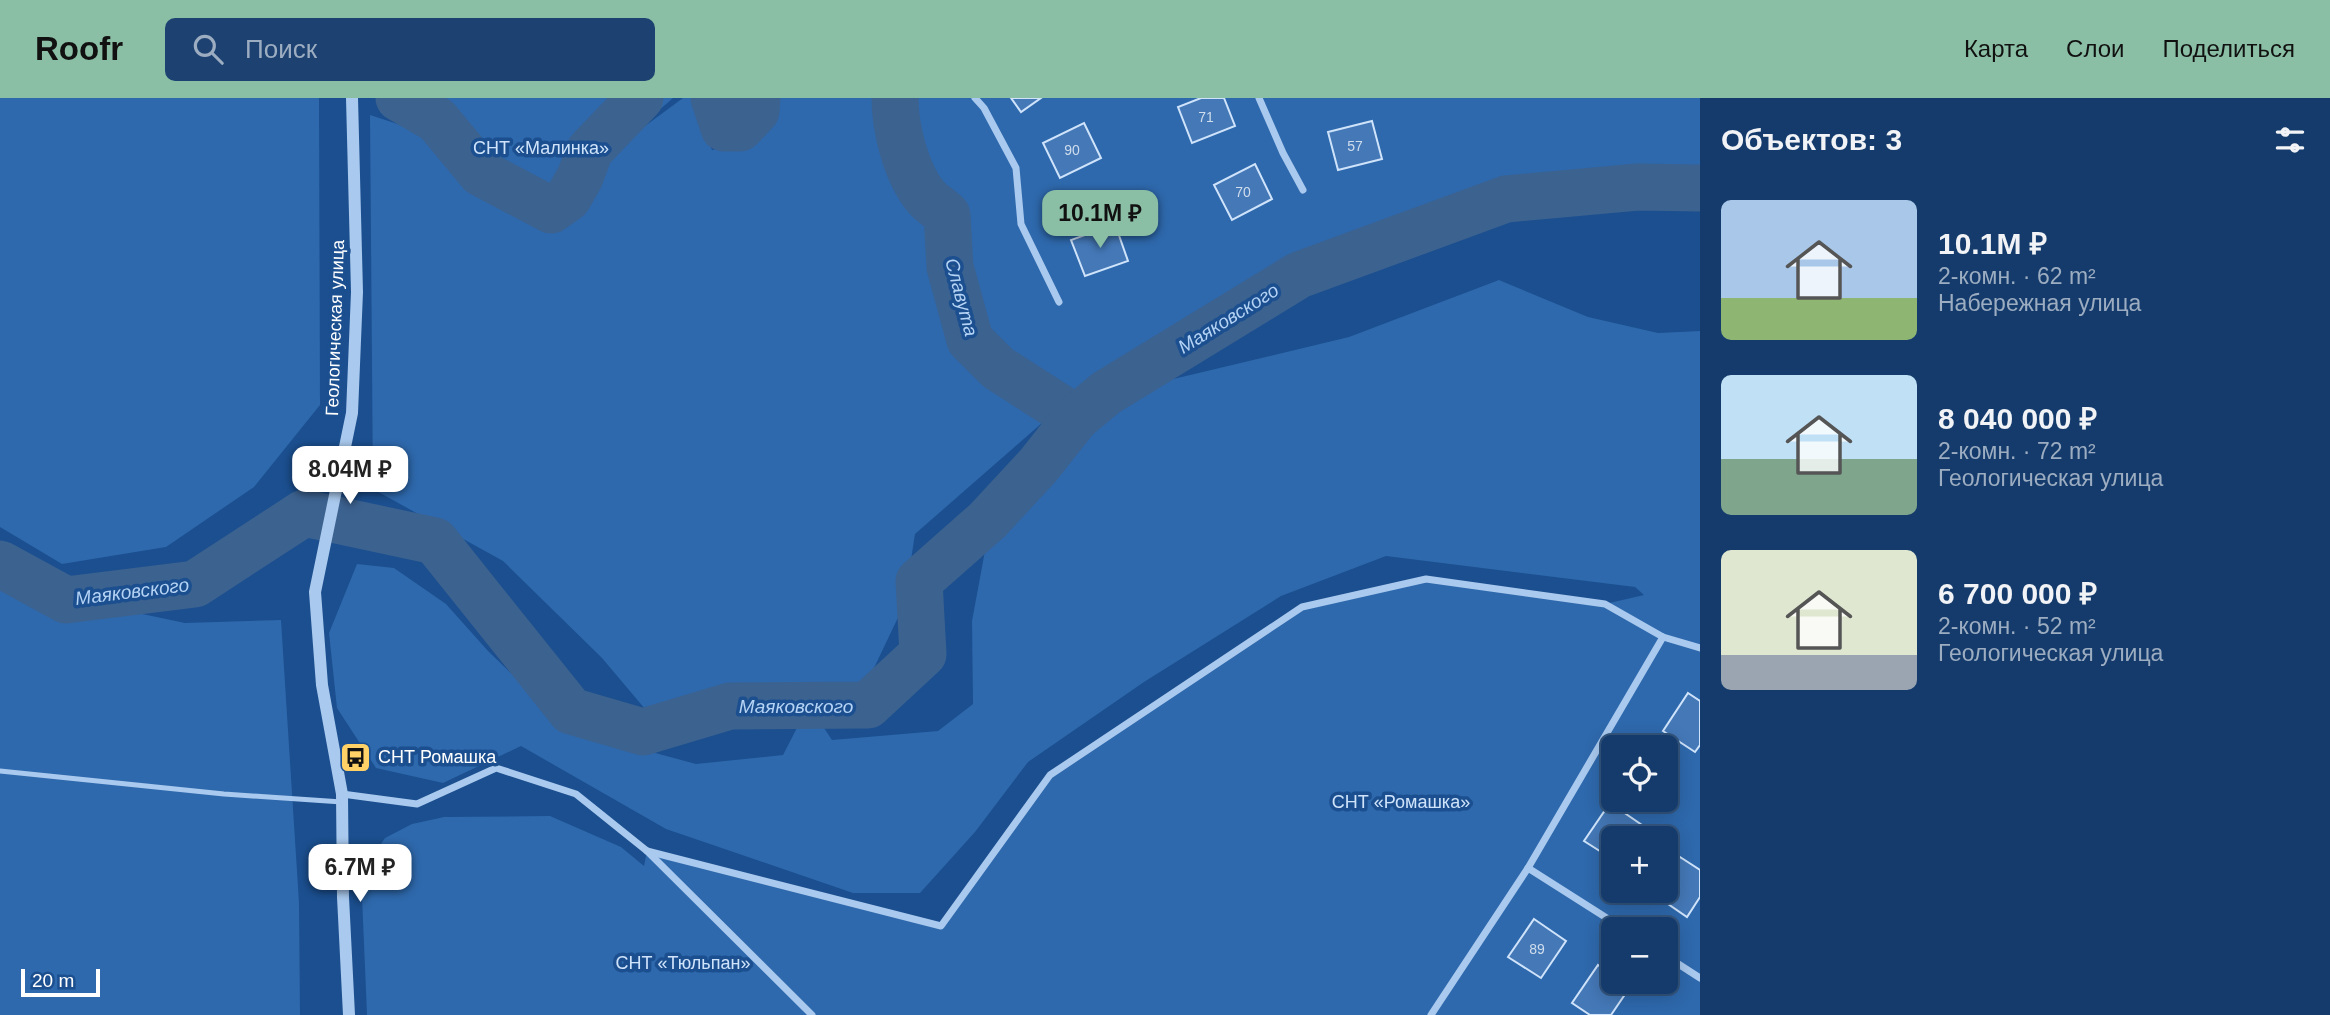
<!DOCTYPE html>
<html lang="ru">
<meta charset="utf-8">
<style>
body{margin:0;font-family:Helvetica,sans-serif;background:#1d4271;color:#f1f3f6;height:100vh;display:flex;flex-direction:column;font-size:26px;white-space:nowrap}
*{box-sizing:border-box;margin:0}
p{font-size:23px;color:#9dadc1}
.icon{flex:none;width:38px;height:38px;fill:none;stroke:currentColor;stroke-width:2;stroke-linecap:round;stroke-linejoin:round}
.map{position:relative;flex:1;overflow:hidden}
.side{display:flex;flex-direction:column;background:#143b6b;width:630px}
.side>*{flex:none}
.tools{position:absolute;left:1601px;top:637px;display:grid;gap:14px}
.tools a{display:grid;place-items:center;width:77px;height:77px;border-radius:10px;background:#143b6b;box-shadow:0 4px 18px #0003,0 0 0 2px #33557e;font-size:35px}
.scale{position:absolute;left:21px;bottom:18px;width:79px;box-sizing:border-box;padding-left:7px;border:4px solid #fff;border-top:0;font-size:19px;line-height:24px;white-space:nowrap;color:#fff;-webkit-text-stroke:5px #1b4f8f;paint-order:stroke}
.price{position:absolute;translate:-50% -60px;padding:0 16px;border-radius:14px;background:#fff;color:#222;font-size:23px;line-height:46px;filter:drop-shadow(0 2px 4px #0008)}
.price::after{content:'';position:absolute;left:50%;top:42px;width:21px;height:16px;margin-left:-10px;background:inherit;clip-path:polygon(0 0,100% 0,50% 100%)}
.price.selected{background:#8abfa5;color:#111}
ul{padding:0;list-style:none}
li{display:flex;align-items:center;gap:21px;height:175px;padding:0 21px}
li span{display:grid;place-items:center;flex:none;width:196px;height:140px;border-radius:10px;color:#555}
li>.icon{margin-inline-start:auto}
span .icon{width:84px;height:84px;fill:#fffc;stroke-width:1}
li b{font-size:30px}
h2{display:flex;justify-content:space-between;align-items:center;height:84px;padding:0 21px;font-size:30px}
header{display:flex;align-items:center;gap:42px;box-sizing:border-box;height:98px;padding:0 35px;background:#8abfa5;color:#111}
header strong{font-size:33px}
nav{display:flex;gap:38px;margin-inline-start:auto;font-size:24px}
.search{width:490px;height:63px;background:#1d4271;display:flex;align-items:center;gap:18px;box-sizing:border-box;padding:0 24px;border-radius:10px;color:#9dadc1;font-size:26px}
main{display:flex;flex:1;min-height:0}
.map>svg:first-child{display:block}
.green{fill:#2e69ad;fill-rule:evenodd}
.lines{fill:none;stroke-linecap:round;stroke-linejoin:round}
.river{stroke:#3c6290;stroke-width:47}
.building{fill:#4478b7;stroke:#cfe3fa;stroke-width:2}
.service{stroke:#a9c9ee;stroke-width:5}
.minor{stroke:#a9c9ee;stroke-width:7}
.tertiary{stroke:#a9c9ee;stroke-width:12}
.labels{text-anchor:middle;stroke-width:7;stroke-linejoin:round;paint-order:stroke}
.number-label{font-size:14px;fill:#d0dded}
.park-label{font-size:18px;fill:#cfe3fa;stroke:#1b4f8f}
.street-label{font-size:18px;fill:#fff;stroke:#1b4f8f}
.poi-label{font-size:18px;fill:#fff;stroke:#1b4f8f;text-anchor:start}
.water-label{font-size:19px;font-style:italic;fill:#b5d3f5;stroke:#1b4f8f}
</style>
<header>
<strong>Roofr</strong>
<div class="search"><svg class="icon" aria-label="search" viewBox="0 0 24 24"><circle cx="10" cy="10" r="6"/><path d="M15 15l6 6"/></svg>Поиск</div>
<nav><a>Карта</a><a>Слои</a><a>Поделиться</a></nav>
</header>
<main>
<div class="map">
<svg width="1700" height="917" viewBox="0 0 1700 917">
<rect width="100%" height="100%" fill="#1b4f8f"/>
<!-- green -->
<g class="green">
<path d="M0 0H319L320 307 254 389 166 449 62 466 0 429Z"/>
<path d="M395 0H673L618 48 683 0H698L701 22 712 52C751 41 758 42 768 0H876L892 48 935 143 957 230 989 275 1042 325 915 436 904 507 863 593 768 587 645 611 602 560 503 463 373 391 370 17 419 33 519 108 567 120 604 60C582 72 572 97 551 112L481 75Z"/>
<path d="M885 0H1700V91L1540 98 1343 161 1076 320 998 270 947 117 926 99 903 56 895 17Z"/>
<path d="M1499 182 1588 219 1658 235 1700 233V917H367L361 775 385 740 412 726 444 719 550 718 621 749 644 768 647 753 941 828 1050 677 1302 509 1426 481 1605 506 1644 497 1635 489 1386 458 1281 498 1144 584 1028 664 975 734 920 795H853L666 731 521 648 443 685 376 670 337 610 329 535 357 466 394 470 446 506 488 553 541 604 637 650 696 666 783 657 800 624H820L832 642 938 633 973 606 972 523 987 442 1081 340 1165 283 1349 239ZM1614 649H1666V702H1614ZM1614 740H1666V793H1614ZM1614 831H1666V884H1614Z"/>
<path d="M0 486 185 525 281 522 299 805 300 917H0Z"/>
</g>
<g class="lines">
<!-- river -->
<g class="river">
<path d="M399 0 437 22 481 75 551 112 568 100 580 79 590 52 640 0"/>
<path d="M714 0 724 30H740L756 13 757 0"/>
<path d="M895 0C895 30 906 75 926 99 932 106 941 111 947 117L950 169 970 242 998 270 1076 320"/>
<path d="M0 466 66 502 195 486 304 415 435 443 571 613 643 634 730 608 868 607 923 556 919 483 987 423 1038 368 1076 320 1106 295 1299 177 1506 101 1638 89 1700 90"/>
</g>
</g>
<!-- building -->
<g class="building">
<path d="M1011 0H1041L1021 14Z"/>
<path d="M1201 0H1224L1235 28 1192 45 1178 9Z"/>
<path d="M1372 23 1382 61 1338 72 1328 34Z"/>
<path d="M1084 25 1101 60 1060 80 1043 45Z"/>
<path d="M1255 66 1272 101 1232 122 1214 87Z"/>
<path d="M1115 126 1128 163 1085 178 1071 142Z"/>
<path d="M1688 595 1700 603V647L1695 654 1663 633Z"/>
<path d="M1610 705 1642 727 1633 740H1614V762L1584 743Z"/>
<path d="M1680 759 1700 772V799L1687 819 1655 797 1658 793H1666V780Z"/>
<path d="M1534 821 1566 843 1541 880 1508 859Z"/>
<path d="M1598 867 1614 878V884H1623L1630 889 1611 917H1590L1572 905Z"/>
</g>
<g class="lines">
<!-- service -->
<path class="service" d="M0 673 224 696 342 704"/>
<!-- minor -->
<g class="minor">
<path d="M975 0 984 10 1016 70 1021 126 1059 204"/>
<path d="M1259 0 1283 55 1303 92"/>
<path d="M342 696 417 706 496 670 576 696 647 753 941 828 1050 677 1302 509 1426 481 1605 506 1663 539 1700 550"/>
<path d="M647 753 812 917"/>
<path d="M1528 770 1624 831"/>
<path d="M1666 858 1700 880"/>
<path d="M1431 917 1528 770 1663 539"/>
</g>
<!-- tertiary -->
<path class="tertiary" d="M349 917 343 799 342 696 322 587 315 494 352 315 357 194 352 0"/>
</g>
<!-- icons -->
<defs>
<symbol id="bus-square" viewBox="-11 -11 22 22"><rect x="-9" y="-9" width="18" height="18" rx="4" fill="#ffd166" stroke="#1b4f8f"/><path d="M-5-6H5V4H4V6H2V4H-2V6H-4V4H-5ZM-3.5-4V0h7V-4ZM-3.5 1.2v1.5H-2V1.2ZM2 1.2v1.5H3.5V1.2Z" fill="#111"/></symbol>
</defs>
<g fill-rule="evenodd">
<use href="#bus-square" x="338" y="642" width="35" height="35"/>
</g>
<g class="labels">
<!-- number labels -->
<g class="number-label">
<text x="1206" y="24">71</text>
<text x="1355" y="53">57</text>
<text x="1072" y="57">90</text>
<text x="1243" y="99">70</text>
<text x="1537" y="856">89</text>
</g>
<!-- park labels -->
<g class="park-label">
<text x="541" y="56">СНТ «Малинка»</text>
<text x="1401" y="710">СНТ «Ромашка»</text>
<text x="683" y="871">СНТ «Тюльпан»</text>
</g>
<!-- street labels -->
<g class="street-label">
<text transform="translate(335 230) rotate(-88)" y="6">Геологическая улица</text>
</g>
<!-- poi labels -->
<g class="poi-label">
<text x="378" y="665">СНТ Ромашка</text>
</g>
<!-- water labels -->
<g class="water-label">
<text transform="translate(962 199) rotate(75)" y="7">Славута</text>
<text transform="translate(1228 220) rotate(-32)" y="7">Маяковского</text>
<text transform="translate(132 493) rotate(-7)" y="7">Маяковского</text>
<text x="796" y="615">Маяковского</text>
</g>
</g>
</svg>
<div class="tools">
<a><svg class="icon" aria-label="locate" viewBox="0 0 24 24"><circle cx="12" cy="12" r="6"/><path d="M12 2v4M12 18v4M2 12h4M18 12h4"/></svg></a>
<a>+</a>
<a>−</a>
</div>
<div class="scale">20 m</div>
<b class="price selected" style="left:1100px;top:152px">10.1M ₽</b>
<b class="price" style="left:350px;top:408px">8.04M ₽</b>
<b class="price" style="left:360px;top:806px">6.7M ₽</b>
</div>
<section class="side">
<h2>Объектов: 3<svg class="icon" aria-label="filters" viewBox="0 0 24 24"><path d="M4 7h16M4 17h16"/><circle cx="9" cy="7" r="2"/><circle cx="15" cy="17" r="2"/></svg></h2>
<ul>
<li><span style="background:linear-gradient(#a9c7e8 70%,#8fb573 0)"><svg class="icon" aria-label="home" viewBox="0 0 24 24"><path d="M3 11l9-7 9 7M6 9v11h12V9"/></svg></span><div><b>10.1M ₽</b><p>2-комн. · 62 m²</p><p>Набережная улица</p></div></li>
<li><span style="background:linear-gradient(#bfe0f5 60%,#7fa58c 0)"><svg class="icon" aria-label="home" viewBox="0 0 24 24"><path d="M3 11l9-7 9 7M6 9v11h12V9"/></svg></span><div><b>8 040 000 ₽</b><p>2-комн. · 72 m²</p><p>Геологическая улица</p></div></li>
<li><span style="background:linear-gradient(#dfe7d0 75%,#9aa5b1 0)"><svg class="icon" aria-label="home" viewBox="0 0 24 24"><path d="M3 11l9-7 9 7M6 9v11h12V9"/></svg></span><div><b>6 700 000 ₽</b><p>2-комн. · 52 m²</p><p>Геологическая улица</p></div></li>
</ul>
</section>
</main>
